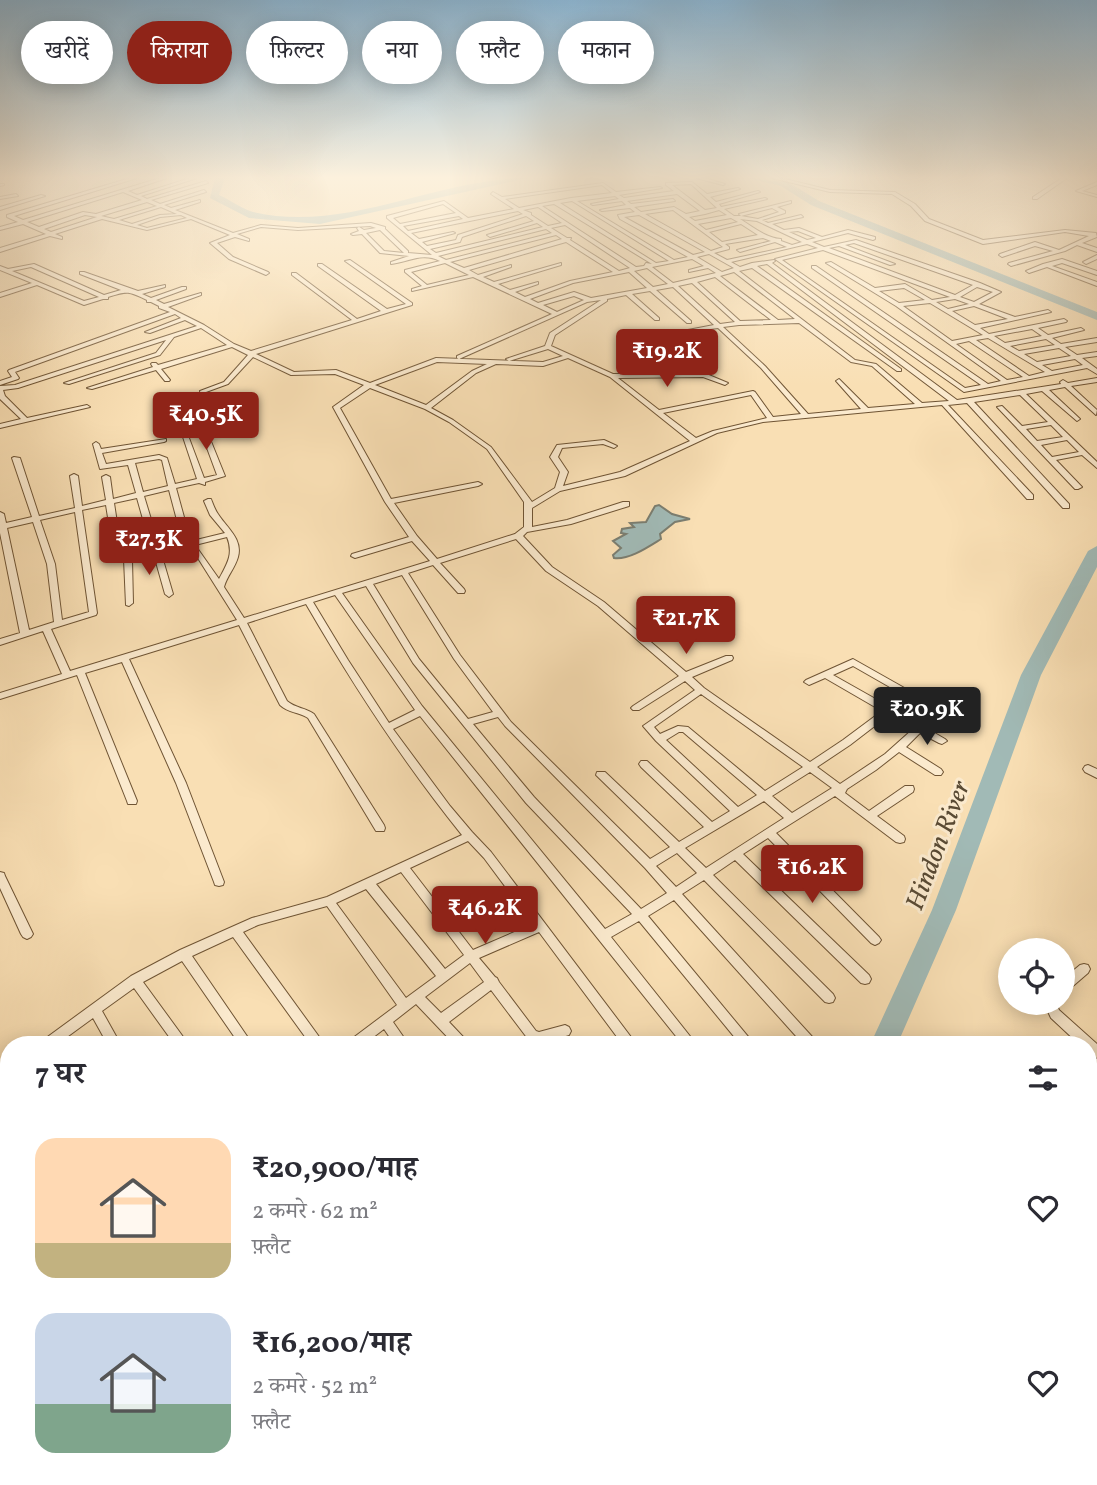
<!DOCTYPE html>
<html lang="hi">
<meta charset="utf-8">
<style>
body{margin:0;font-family:Vollkorn,"Noto Serif Devanagari",serif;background:#f2f2f3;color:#2b2b33;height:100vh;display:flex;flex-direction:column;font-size:26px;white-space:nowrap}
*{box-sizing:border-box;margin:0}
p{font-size:23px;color:#7c7c81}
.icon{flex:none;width:38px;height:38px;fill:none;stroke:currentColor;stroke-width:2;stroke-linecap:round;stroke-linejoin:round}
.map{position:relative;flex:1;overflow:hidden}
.sheet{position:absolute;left:0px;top:1036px;width:1097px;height:450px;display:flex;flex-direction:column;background:#fff;border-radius:28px 28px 0 0;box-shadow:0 4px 18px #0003}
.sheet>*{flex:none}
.top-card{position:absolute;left:21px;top:21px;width:700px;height:63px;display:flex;gap:14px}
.controls{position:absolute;left:998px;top:938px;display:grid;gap:14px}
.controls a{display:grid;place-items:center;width:77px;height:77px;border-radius:50%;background:#fff;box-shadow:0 4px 18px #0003;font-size:35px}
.price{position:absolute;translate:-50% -60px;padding:0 16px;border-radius:7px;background:#8f2418;color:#fff;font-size:23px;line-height:46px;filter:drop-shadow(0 2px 4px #0008)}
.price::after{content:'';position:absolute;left:50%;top:42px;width:21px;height:16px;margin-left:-10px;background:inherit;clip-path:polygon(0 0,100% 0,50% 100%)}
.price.active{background:#222;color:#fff}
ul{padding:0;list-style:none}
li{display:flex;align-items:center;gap:21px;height:175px;padding:0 35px}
li span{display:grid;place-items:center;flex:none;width:196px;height:140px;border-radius:21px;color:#555}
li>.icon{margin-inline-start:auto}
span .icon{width:84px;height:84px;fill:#fffc;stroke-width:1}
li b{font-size:30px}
h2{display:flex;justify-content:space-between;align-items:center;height:84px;padding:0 35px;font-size:30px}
.tag{padding:0 24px;border-radius:32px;background:#fff;box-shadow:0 4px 18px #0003;font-size:24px;line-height:63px}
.tag.active{background:#8f2418;color:#fff}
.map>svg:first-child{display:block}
.water{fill:#a1bab6;stroke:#7b7e71;stroke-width:2}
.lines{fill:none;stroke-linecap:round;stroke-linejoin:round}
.river{fill:#a1bab6;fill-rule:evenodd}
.street-casing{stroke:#6f5434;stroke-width:2}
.street{fill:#fbeace;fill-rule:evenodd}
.labels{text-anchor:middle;stroke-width:6;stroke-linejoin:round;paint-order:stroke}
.water-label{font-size:26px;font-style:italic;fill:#594a34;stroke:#fbeace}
</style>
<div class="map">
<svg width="1097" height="1485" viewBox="0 0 1097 1485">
<rect width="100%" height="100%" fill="#f9dfb4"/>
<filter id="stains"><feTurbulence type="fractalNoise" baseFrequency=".00286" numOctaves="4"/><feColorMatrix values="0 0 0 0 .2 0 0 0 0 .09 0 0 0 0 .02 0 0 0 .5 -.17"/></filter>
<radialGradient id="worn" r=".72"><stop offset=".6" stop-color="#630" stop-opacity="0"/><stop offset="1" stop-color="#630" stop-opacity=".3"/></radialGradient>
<!-- water -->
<path class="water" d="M659 505 672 514 690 519 675 522 660 534 661 539C648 547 629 560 614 558L613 555 621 548 613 541 626 534 621 533 622 529 634 527 630 523 646 522 655 506Z"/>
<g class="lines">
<!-- river -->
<g class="river">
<path d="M215 178H225L219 195C230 200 242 209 253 212 345 234 436 178 528 178L320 224 249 218 210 198Z"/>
<path d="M748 178 788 182 819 201 1097 312V320L811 205 781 186Z"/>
<path d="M1097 546V567L1041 675 956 910 897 1045H870L932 910 1021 675 1088 551Z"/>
<path d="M552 1477H598L594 1485H549Z"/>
</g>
<defs>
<g id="street">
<path d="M130 178H137L14 216 23 220 160 178H167L128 191 137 195 190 178H197L141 196 147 199 206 181 208 183 151 200 160 204 204 190 206 192 164 205 171 208 200 200V202L175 210 233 233 261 225 298 228 371 223 385 227V229L408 251V253L432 255 387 218V216L444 201 468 218 514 209 491 194 493 192 502 197 603 183 616 192 660 187 662 188 619 195 624 198 674 191 666 185V183L692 182 707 194 738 188 740 189 710 197 716 202 758 191 760 192 719 204 721 207 765 198 767 199 724 209 734 216H741L739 214 791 201V203L777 207 785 211V213L762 220 768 223 801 215 803 217 772 224 784 230 799 228 822 237 848 230 875 237V239L873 240 848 233 812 242 824 247 856 240 980 283 1001 292 979 304 1015 317 1048 310 1051 312 980 328 989 334 1064 319 1067 321 1066 322 1038 328 1048 335 1081 328 1084 330 1052 338 1061 344 1097 338V342L1065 347 1077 355 1097 352V356L1082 358 1097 369V374L1087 368 964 392 775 259 818 248 807 244 731 262 740 267 752 263 774 260 775 261 772 263 957 400 1061 384 1060 382 1063 380 1068 383 1097 378V382L1071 386 1097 410 1096 415 1065 387 1049 390 1079 418 1080 419 1077 421 1042 391 1026 394 1097 462V468L1082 455 1056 460 1082 487 1078 489H1075L997 407 1002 406 1022 426 1048 422 1020 395 974 402 1069 504V508H1063L967 403 948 405 1033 495V499H1027L942 405 763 422 717 433 625 476 560 491 532 508V527L567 520 623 502H629V506L571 524 527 532 523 536 552 567 604 602 686 672 726 656H732L733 658 732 660 692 677 704 688 810 762 843 740 882 711 825 678 809 685 804 682 806 680 853 659 970 725 972 727 967 730 964 729 909 698 895 710 945 739 947 741 942 744 939 743 920 733 906 747 941 769 943 772 941 775H935L899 752 876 770 847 789 845 793 869 811 905 786H913L914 789 913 792 877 816 904 836 905 839 904 842 900 843 896 842 835 796 776 833 879 937 881 940 879 943 875 945 871 943 768 838 743 854 869 975 871 979 869 983 865 984 861 983 735 860 713 875 833 994 835 998 833 1002 829 1003 825 1002 704 880 682 894 816 1041 818 1045H804L674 900 648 916 755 1045H741L639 921 611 937 697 1045H683L420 716 393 729 450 806 472 832 491 852 637 1045H623L539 932 479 958 495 977 497 978 499 982 536 1031 539 1032 565 1025 569 1027 571 1031 569 1035 539 1044 528 1039 491 990 449 1022 467 1041 469 1045H455L416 1004 393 1022 409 1045H395L384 1029 363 1045H347L349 1041 397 1005 327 906 258 925 243 932 325 1045H311L233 937 192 956 253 1045H240L182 961 143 982 189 1045H175L134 988 102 1011 121 1045H108L93 1018 56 1045H40L42 1041 131 976 180 950 252 918 327 897 462 835C403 762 353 685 306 604L247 623 287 701C295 708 306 708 314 714L384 825 385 828 384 831H376L308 718C299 712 288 713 280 705L239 625 129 659 186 783 224 882 223 885 219 886 215 885 214 882 176 783 122 662 85 673 137 801 136 804H128L127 801 77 675 0 699V693L62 674 43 631 0 645V639L20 633 0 533V512L4 514 6 523 32 517 12 458 14 457 20 458 39 516 75 508 70 476 74 474 78 476 82 506 106 500 102 477 106 475 110 477 113 499 136 493 128 465 100 469 93 444 96 442 99 444 101 449 166 439V441L164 442 102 453 106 464 159 455 167 458 175 484 197 479 181 431 186 430 204 478 217 475 200 429 206 412 200 391 224 382 248 355 232 347 161 369 170 380 169 381H165L156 370 92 389 87 388 153 367 151 364 152 363H156L158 365 227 345 201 328 174 337 160 355 69 384 64 383 156 353 166 340 18 388 3 390 5 396 27 418 87 405 90 407 0 428V424L21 419 0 399V386L15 385 197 326 185 320 150 333 145 332 181 318 175 314 15 372 19 378 18 379 0 385V381L12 377 8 371 9 370 170 312 159 308V306L151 302H147V300C128 291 128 291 108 297V299H103L84 305 37 285 0 297V293L32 283 0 270V266L8 269 34 264 104 295 121 290 80 274V272H84L138 291 165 285V287L142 294 151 298 182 287H186V289L156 300 164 304 201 293V295L168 307 204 325 234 344 251 351 352 320 292 275V273H296L357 319 381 311 318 266V264H322L387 309 406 304 345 261 350 260 412 303V305L256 354 294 372 336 370 370 383 436 358 543 362 563 356 548 349 509 361 506 359 545 346 550 333 601 300 587 302 459 359 457 358V356L552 314 473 277 412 291V289L422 286 405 272V270L440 261C422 252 409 262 391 264V262L409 256 380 253 362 234 353 235 351 234 359 231 357 228 359 227 364 230 376 228 370 226 298 230 261 227 237 234 249 239V241L235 237 217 243 233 257 268 272 269 273 266 275 229 259 210 243 230 235 191 219 147 230 102 219 55 234 62 237V239L50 236 0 252V248L46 234 23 224 0 230V227L18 222 7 217V215ZM691 184 717 208 705 210 672 185ZM602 185 612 193 571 198 519 208 505 199ZM123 192 142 200 96 214 83 212 39 227 27 222ZM677 194 700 211 686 214 674 207 641 212 634 207 675 201 673 199 631 204 627 201ZM615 196 619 199 591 204 593 205 622 201 626 205 600 210 602 211 630 208 635 212 618 215 620 219 688 257 674 260 577 201ZM572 201 669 261 656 263 560 203ZM147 202 157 206 114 219 101 216ZM443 204 456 213 400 224 393 218ZM554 204 652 264 646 263 644 266 636 267 542 206ZM161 207 177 214 160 215 132 224 119 220ZM538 207 562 223 548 226 531 215V213L523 210ZM772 208 779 212 758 219 741 216ZM673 210 723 247 711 251 645 214ZM719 210 727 215 695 221 689 217 705 214ZM518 211 523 214 458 235 456 240 427 246 422 242 455 233 453 232 419 239 411 233ZM85 215 97 217 51 232 44 229ZM181 215 187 218 147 228 137 225 160 217ZM639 215 705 252 693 255 624 217ZM459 216 463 219 408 231 403 226ZM526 216 534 221 487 235 490 237 537 223 543 227 436 253 430 249 460 242 462 237ZM731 218 738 222 706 230 698 224ZM740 219 757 221 802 242 792 245 781 241V239C766 238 753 227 740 219ZM741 224 758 235 722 242 709 232ZM565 225 630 268 619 271 570 240 571 238H567L551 228ZM546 229 552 233 446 260 438 256ZM380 230 404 253 384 251 366 233ZM798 231 816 238 807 240 789 232ZM556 235 562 239 464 268 450 262ZM763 238 771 241 737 250 740 252 775 242 787 247 727 260 714 253 729 249V247L725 244ZM566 242 613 272 570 281 525 297 515 292 538 284V282L510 290 498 284 561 265V263L494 282 483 277 511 267V265L478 275 469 270ZM854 243 973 285 955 295 829 248 839 246 890 265 895 264 845 245ZM823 250 950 297 932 300 905 284 875 288 831 262 826 263 896 306 1001 381 988 384 816 266H812V268L981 385 965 388 782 260ZM709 254 734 268 722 272 697 257ZM692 259 704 266 689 270V272L708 268 716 273 673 283 652 267ZM445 263 469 275 427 285 411 272ZM767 264 949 401 922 403 876 364 855 360 739 271 752 268 897 371H901V369L757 266ZM31 267 99 297 84 301 12 271ZM647 268 668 284 653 287 634 271ZM629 272 647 288 591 298 574 292 538 303 530 299 573 283ZM734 272 795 319 778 320 720 276ZM715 277 771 320 740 321 697 282ZM692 283 735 322 720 324 678 286ZM673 287 714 325 688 330V332L718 328 761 368 801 414 773 417 755 392 753 391 659 410 618 378 703 377 725 385 728 383 704 373 613 374 551 346 555 335 607 301V299L626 295 655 320H659V318L632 294 650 291 687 323H691V321L656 290ZM977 287 993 292 974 302 960 297ZM904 288 925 300 899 303 879 291ZM574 296 584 300 557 312 543 305ZM955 299 969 304 948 309 936 302ZM930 303 983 335 952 341 903 306ZM974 306 1008 319 975 325 952 311ZM799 323 851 362 872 366 915 404 868 408 839 379 836 381 837 382 861 409 808 414 765 366 723 327 739 325ZM1032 329 1042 336 1005 343 994 336ZM988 338 1045 372 1029 376 976 340ZM1046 339 1055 345 1019 351 1010 346ZM969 341 1023 377 1007 380 956 344ZM1059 348 1071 356 1037 362 1024 354ZM253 357 291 375 335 374 364 385 333 407 385 502 409 537 352 554 351 556 355 558 412 541 430 561 244 618 224 587C227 576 235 568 238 557 243 539 227 528 218 514 215 510 213 504 211 499H208L204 501 210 515 225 533 192 541 190 539 176 488 199 483 205 485V482L225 476 206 429 212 412 206 392 228 384ZM568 358 610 377 690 441 620 472 563 486 568 472 558 457 562 448 603 444 614 448 617 446 604 440 557 445 550 457 560 472 555 488 532 502 491 447 453 420 431 408 476 373 496 364 543 366ZM1075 359 1083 365 1052 371 1042 365ZM437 362 487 364 472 371 426 405 375 385ZM370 388 425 409 449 422 487 449 524 502V527L515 534 437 559 417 536 394 503 478 486 482 484 478 482 391 499 340 408ZM751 395 767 418 713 431 696 438 663 413ZM1051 425 1063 437 1037 441 1026 429ZM1067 440 1079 452 1052 457 1041 445ZM159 459 162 460 168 486 143 492 135 463ZM169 490 182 539 185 543 160 549 144 496ZM137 498 152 551 125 557 124 559 126 605 129 606 133 603 132 560 154 555 165 594 169 597 173 594 161 553 188 547 196 555 237 620 70 671 51 629 96 615 97 613 82 510 106 505 113 549 117 551 121 549 114 503ZM75 512 89 612 62 620 55 564 40 520ZM33 522 47 564 54 622 29 630 7 528ZM227 537C234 554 227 564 219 579L195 545ZM516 539 546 571 598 606 679 676 633 706 631 708 633 710H639L685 681 695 690 643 726 656 741 730 811 712 822 647 761H641L639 764 641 767 704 827 679 842 605 772H597L596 775 670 847 650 859 511 722 460 655 408 573 433 565 458 593H464L465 591 464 589 440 563ZM402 575 454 659 493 712 468 719 419 659 373 584ZM366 586 413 663 526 803 632 914 605 929 422 706 342 593ZM335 595 415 710 389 723 348 660 313 602ZM853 666 902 694 888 706 833 675ZM701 694 803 767 765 791 688 727 678 726 660 734 654 727ZM889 715 913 729 885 754 840 784 817 767 850 745ZM498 717 505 726 645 868 667 893 641 909 534 797 473 724ZM679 732H683L757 795 738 807 666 740ZM810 772 832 788 792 813 772 796ZM764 801 784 818 706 868 685 848ZM468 841 484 858 533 924 473 950 410 868ZM677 853 697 873 676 887 656 866ZM401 872 464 955 445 969 376 884ZM366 889 436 976 406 998 336 903ZM470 963 484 982 441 1013 425 997Z"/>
<path d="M696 178H704L725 184 723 185Z"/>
<path d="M772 178H781L830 190 895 192 915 204 929 219 983 240 1065 230 1096 233 1097 237 1082 243 1097 248V252L1077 245 1065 251 1011 266 1008 264 1009 263 1053 251 1035 246 1002 257 999 255 1000 254 1035 242 1059 250 1089 236 1065 232 983 244 925 221 911 206 892 194 830 192Z"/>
<path d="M1062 178H1067L1037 199H1033V197Z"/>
<path d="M1097 182V185L1082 191 1097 195V197L1076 191Z"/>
<path d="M0 184H4V185L0 186Z"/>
<path d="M16 194 18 196 0 199V197Z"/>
<path d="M41 195 45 196 0 210V207Z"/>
<path d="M1097 255V259L1086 264 1083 262Z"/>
<path d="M1062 259 1097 271V275L1062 263 1052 266 1097 282V286L1047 267 1029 273 1026 271 1043 264Z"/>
<path d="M1088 765 1097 769V778L1085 772 1083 769 1085 766Z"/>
<path d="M0 872 4 873 5 876 33 934 31 937 27 939 23 937 21 934 0 888Z"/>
<path d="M1084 964 1088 965 1090 969 1088 973 1066 992 1062 993V980L1080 965Z"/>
<path d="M1044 1003H1056L1059 1010 1097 1044V1058L1088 1052V1045H1080L1051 1018Z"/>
<path d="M9 1064V1077L0 1082V1069Z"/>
<path d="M1097 1119V1132L1088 1135V1122Z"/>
<path d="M9 1228V1243L0 1248V1233Z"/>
<path d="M1088 1280C1097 1285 1097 1295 1097 1305 1086 1301 1088 1291 1088 1280Z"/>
<path d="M9 1295V1311L0 1316V1300Z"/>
<path d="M0 1339 5 1342 9 1349V1375L4 1372 0 1364Z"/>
<path d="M142 1477H159L162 1485H145Z"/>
<path d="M215 1477H234L236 1480 240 1477H262L260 1483 256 1485H219Z"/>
<path d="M1038 1477H1056L1060 1485H1042Z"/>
</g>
</defs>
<!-- street casing -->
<use href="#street" class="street-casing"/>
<!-- street -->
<use href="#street" class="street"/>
</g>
<!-- sky -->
<linearGradient id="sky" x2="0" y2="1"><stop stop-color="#8bb6d4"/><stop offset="0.46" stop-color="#fcf1dd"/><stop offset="1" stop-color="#fcf1dd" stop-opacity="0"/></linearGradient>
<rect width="1097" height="386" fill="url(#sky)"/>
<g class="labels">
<!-- water labels -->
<g class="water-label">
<text transform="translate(937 845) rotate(-69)" y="9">Hindon River</text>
</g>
</g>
<rect width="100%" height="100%" filter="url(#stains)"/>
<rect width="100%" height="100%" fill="url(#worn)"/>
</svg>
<div class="controls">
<a><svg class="icon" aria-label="locate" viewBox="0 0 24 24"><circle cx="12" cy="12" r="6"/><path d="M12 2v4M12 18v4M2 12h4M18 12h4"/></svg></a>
</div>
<b class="price" style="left:667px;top:389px">₹19.2K</b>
<b class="price" style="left:206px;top:452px">₹40.5K</b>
<b class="price" style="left:149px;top:577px">₹27.3K</b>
<b class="price" style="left:686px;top:656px">₹21.7K</b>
<b class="price active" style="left:927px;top:747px">₹20.9K</b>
<b class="price" style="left:812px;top:905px">₹16.2K</b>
<b class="price" style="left:485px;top:946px">₹46.2K</b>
<div class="top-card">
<a class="tag">खरीदें</a>
<a class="tag active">किराया</a>
<a class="tag">फ़िल्टर</a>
<a class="tag">नया</a>
<a class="tag">फ़्लैट</a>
<a class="tag">मकान</a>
</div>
<section class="sheet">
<h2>7 घर<svg class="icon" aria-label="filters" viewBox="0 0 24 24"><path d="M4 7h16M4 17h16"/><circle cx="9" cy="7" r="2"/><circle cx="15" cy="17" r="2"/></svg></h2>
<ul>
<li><span style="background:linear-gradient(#ffd9b3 75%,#c2b280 0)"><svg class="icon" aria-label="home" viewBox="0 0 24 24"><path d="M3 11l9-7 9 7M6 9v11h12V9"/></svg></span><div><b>₹20,900/माह</b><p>2 कमरे · 62 m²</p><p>फ़्लैट</p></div><svg class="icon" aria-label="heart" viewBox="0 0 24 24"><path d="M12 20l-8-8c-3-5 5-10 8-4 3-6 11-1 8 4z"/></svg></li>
<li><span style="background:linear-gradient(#c9d6e8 65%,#7fa58c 0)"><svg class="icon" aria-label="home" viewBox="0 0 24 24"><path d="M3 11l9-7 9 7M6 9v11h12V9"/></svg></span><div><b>₹16,200/माह</b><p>2 कमरे · 52 m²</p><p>फ़्लैट</p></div><svg class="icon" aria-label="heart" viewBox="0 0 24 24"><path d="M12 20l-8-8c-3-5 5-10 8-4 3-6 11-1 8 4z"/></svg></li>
</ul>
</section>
</div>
